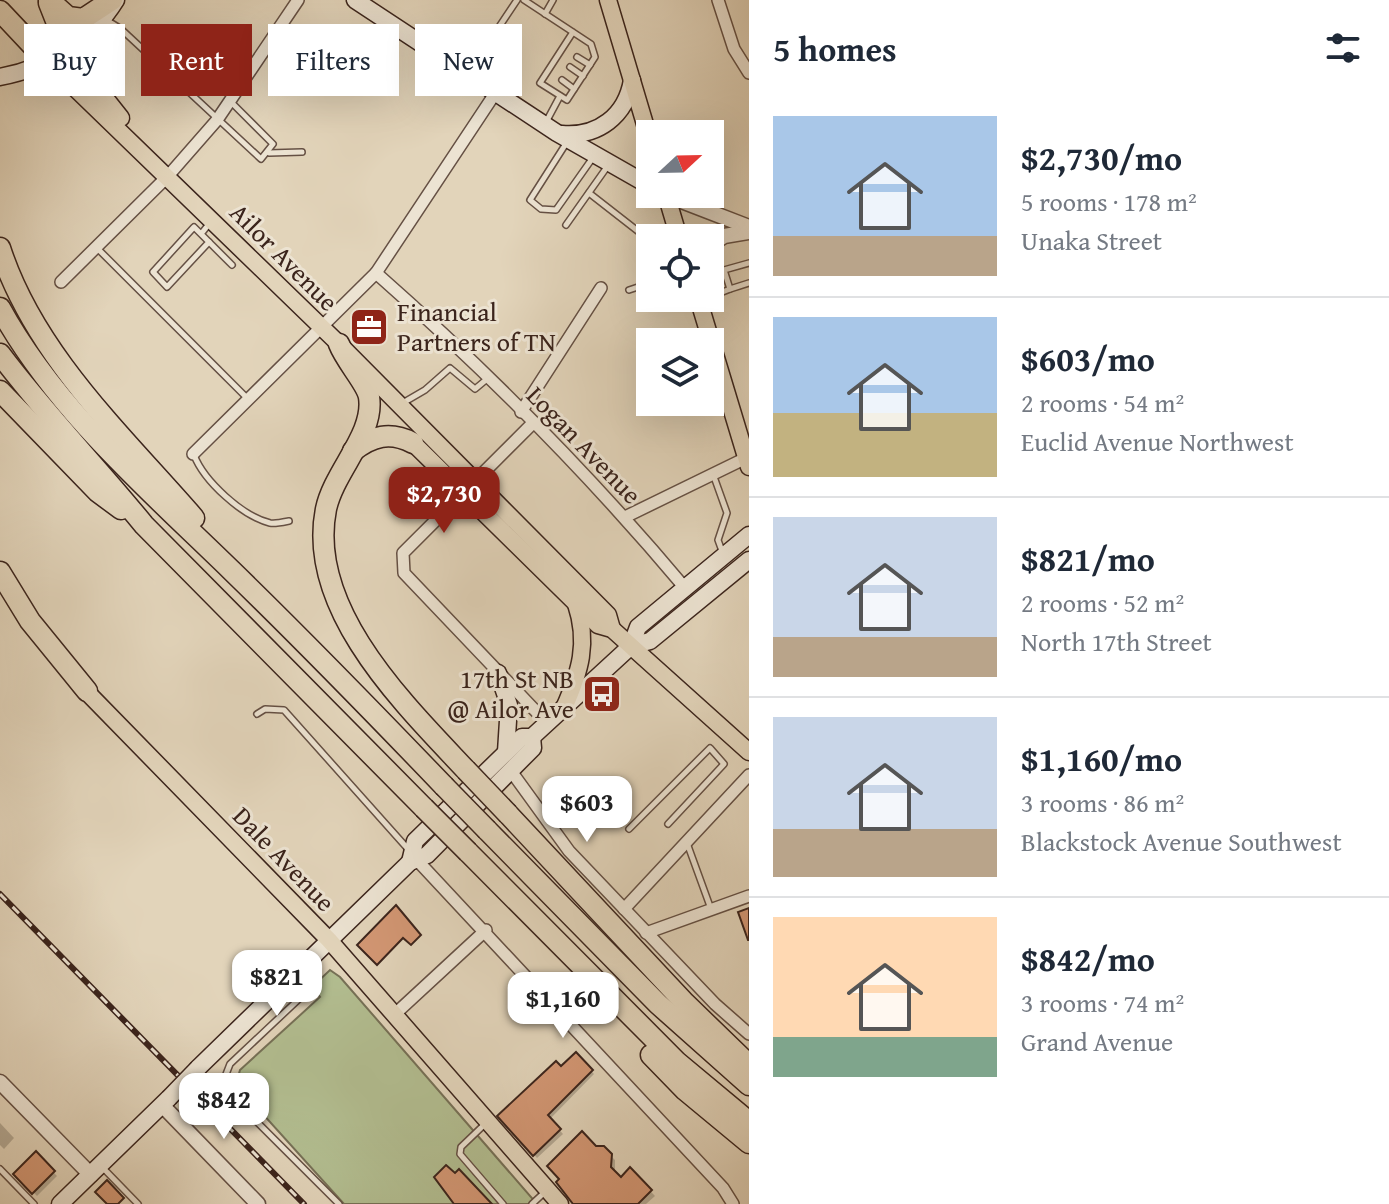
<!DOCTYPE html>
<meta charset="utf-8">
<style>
body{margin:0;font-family:"Gentium Book Plus",serif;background:#f2f2f3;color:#1f2937;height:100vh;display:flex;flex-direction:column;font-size:30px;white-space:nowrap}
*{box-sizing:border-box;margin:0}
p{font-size:26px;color:#747a83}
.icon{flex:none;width:44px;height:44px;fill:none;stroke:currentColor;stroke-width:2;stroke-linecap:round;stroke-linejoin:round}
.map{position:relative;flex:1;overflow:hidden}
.panel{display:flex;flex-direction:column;background:#fff;width:640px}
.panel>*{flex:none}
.guide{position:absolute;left:24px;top:24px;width:604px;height:72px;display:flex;gap:16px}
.needle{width:52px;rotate:68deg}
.fabs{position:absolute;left:636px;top:120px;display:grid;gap:16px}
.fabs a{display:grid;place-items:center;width:88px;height:88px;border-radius:0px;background:#fff;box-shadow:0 8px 32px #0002;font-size:40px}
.price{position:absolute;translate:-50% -68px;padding:0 18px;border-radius:16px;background:#fff;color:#222;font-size:26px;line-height:52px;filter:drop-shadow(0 2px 4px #0008)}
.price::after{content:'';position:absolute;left:50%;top:48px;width:24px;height:18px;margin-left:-12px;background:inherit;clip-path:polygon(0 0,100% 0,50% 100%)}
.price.current{background:#8f2418;color:#fff}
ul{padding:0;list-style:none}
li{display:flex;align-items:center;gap:24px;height:200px;padding:0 24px}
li+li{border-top:2px solid #e0e1e3}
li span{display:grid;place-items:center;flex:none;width:224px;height:160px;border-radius:0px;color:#555}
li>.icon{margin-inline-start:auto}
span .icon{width:96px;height:96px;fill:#fffc;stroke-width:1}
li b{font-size:34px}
h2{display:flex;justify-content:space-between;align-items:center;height:96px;padding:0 24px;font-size:34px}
.chip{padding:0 28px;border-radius:0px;background:#fff;box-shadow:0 8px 32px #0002;font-size:28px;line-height:72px}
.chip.current{background:#8f2418;color:#fff}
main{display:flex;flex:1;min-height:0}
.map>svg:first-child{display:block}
.green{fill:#b2bd90;stroke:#767056;stroke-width:2}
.shadow{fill:#0003}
.building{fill:#d39774;stroke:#3b241c;stroke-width:2}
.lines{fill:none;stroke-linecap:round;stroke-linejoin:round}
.service-casing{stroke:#655044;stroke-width:8}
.minor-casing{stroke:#655044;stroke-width:14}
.tertiary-casing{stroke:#655044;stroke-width:17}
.secondary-casing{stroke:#3b241c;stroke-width:19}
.primary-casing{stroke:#3b241c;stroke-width:19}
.motorway-casing{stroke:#3b241c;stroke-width:23}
.service{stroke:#ece3d2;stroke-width:5}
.minor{stroke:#ece3d2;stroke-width:11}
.tertiary{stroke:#ece3d2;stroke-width:14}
.secondary{stroke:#ece3d2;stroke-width:16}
.primary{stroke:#e2d4ba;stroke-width:16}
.motorway{stroke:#e2d4ba;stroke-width:20}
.rail-casing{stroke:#3b241c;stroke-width:6}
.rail{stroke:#ece3d2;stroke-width:3;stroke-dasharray:9;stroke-linecap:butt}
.secondary-bridge-casing{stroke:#3b241c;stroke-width:19;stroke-linecap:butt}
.motorway-bridge-casing{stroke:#3b241c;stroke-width:23;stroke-linecap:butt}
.secondary-bridge{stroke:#ece3d2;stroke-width:16}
.motorway-bridge{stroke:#e2d4ba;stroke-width:20}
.labels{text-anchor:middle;stroke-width:6;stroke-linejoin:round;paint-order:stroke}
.street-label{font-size:26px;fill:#3b241c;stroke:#ece3d2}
.poi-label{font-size:26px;fill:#3b241c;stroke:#ece3d2;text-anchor:start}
</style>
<main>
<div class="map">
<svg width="749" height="1204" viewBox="0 0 749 1204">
<rect width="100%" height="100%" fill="#e2d4ba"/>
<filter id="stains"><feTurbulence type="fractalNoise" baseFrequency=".0025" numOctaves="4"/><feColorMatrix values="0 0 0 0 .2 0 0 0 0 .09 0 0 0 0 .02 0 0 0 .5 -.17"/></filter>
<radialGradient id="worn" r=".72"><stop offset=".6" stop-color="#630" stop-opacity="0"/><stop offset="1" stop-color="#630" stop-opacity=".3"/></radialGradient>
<!-- green -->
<path class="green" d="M330 970 340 977 537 1204H344L243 1092 238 1077 240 1070 320 997 312 987Z"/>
<!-- shadow -->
<g class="shadow">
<path d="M576 1055 594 1074 550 1119 563 1134 537 1158 500 1116Z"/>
<path d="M0 1123 14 1138 4 1149 0 1145Z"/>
<path d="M596 1148H603L615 1160V1173L621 1179 630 1170 655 1196 646 1204H578Z"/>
<path d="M36 1154 57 1176 37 1196 16 1174Z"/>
</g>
<!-- building -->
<g class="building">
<path d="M396 905 421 935 411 945 403 938 377 965 357 945Z"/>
<path d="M749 908V940H748L738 912Z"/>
<path d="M576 1052 593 1070 548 1115 561 1129 533 1156 497 1116 556 1061 561 1066Z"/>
<path d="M582 1131 596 1146H604L612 1154 611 1167 621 1177 630 1167 652 1190 638 1204H573L556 1182 559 1179 547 1166Z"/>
<path d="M36 1151 55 1171 32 1194 13 1174Z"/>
<path d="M446 1165 455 1173 459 1169 492 1204H454L434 1177Z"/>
<path d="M107 1180 124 1198 118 1204H107L95 1192Z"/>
</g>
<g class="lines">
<defs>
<g id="service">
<path d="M524 0 591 44 595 57 567 100 540 83 573 32"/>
<path d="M545 14 553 0"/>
<path d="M105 19 121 29 261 159 273 144 230 101"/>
<path d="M577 57 590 65"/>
<path d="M570 67 583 76"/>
<path d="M469 72 517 0"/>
<path d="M562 80 574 89"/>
<path d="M545 124 560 96"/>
<path d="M567 142 530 200 541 209 556 210 594 156"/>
<path d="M269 153 302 152"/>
<path d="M589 193 648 239 650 246"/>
<path d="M566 225 607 167"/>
<path d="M201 234 194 227 153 272 167 287 209 242 201 234 209 224"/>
<path d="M209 242 232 265"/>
<path d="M96 247 248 399"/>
<path d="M730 289 749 283"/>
<path d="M629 290 650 283"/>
<path d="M710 297 730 289 724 270 749 263"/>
<path d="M401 404 425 390 450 368 475 389 487 379"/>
<path d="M194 455C204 481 242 516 270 523 275 524 284 522 289 521"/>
<path d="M713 474 727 513 718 540 722 551"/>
<path d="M257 714 265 709 284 710 408 849"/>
<path d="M629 829 710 748 724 764 668 824"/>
<path d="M687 843 711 909"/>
<path d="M316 983 230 1064 223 1082 228 1093 339 1204"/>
<path d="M486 1123 461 1147 460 1154 503 1204"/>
<path d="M103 1168 138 1204"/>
<path d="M0 1169 34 1204"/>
<path d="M532 1204 546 1191"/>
</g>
<g id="minor">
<path d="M718 0 734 49 749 73"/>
<path d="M376 273C486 370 591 476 685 588"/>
<path d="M61 282 168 176 217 120 298 0"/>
<path d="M521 412 601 288"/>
<path d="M193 454 376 273 496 92"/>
<path d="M475 481 533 423"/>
<path d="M469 495 452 504 403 553 404 573 547 723"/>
<path d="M625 517 746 458"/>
<path d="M511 771 569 851 715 1004 749 1034"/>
<path d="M416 859 723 1188 733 1204"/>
<path d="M624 909 749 775"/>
<path d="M646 933 749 896"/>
<path d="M394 1015 486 930"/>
</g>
<g id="tertiary">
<path d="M666 195 749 227"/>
<path d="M710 245 724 236 749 232"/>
<path d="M0 1082 91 1175"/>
<path d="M162 1105 258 1204"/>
</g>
<g id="secondary">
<path d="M355 0 557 133 650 186"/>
<path d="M0 77C48 68 90 42 116 0"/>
<path d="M562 134C598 137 626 116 632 80"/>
<path d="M631 646 638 627 749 535"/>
<path d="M498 673 509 705 506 752"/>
<path d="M410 862 415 841 522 737H532L631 646 650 641 749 560"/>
<path d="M198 1068 410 862 427 855 533 748 532 737"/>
<path d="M60 1204 169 1098"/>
</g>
<g id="primary">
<path d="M608 0 650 141"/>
<path d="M68 51 121 118"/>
<path d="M48 62 339 344 608 615 612 629"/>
<path d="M666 194 679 238"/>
<path d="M698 298 749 467"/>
<path d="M413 443 598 625 612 629 749 752"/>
<path d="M80 685 329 940 560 1204"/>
<path d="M564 708C580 672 589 643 576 604"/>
</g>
<g id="motorway">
<path d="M49 0 68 17 83 19 112 0"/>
<path d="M49 3 68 51"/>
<path d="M0 11 48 62"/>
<path d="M0 248C34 354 122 435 194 518"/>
<path d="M0 308C55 409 149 490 231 570 304 641 374 713 444 786"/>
<path d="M339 344C346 362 367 384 369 397 375 434 334 471 326 509 306 609 405 705 466 770"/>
<path d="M0 354C45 414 97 467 144 525L424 808"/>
<path d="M0 391 98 492 121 509"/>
<path d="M353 451C372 436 390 431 413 443"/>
<path d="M0 572 30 621 87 691"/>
<path d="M508 814 685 1003 749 1065"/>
<path d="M487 830 658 1004 749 1085"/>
<path d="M468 852 677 1062 749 1122"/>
<path d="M651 1055 685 1090 749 1143"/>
</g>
</defs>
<!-- service casing -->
<use href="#service" class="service-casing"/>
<!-- minor casing -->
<use href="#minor" class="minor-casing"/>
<!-- tertiary casing -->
<use href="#tertiary" class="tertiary-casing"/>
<!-- secondary casing -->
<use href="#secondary" class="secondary-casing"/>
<!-- primary casing -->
<use href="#primary" class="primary-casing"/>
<!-- motorway casing -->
<use href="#motorway" class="motorway-casing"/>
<!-- service -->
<use href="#service" class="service"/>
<!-- minor -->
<use href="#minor" class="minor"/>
<!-- tertiary -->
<use href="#tertiary" class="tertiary"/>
<!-- secondary -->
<use href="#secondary" class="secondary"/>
<!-- primary -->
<use href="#primary" class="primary"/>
<!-- motorway -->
<use href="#motorway" class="motorway"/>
<defs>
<path id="rail" d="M0 894 304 1204"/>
</defs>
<!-- rail casing -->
<use href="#rail" class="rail-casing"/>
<!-- rail -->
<use href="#rail" class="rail"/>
<defs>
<path id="secondary-bridge" d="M169 1098 198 1068"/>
<g id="motorway-bridge">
<path d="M466 770 508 814"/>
<path d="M444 786 487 830"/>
<path d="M424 808 468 852"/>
</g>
</defs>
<!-- secondary-bridge casing -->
<use href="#secondary-bridge" class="secondary-bridge-casing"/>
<!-- motorway-bridge casing -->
<use href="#motorway-bridge" class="motorway-bridge-casing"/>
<!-- secondary-bridge -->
<use href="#secondary-bridge" class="secondary-bridge"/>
<!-- motorway-bridge -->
<use href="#motorway-bridge" class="motorway-bridge"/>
</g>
<!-- icons -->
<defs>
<symbol id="office-square" viewBox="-11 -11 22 22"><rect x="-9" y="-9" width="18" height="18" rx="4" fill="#8f2418" stroke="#ece3d2"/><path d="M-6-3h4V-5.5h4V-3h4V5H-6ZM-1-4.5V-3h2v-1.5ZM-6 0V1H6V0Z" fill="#fff"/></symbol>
<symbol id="bus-square" viewBox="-11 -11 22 22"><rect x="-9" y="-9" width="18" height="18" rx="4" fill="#8f2418" stroke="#ece3d2"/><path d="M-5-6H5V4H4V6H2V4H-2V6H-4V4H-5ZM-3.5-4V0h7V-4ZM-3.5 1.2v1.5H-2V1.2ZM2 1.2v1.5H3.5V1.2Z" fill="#fff"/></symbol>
</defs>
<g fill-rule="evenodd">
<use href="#office-square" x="347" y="305" width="44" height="44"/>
<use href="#bus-square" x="580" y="672" width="44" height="44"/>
</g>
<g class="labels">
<!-- street labels -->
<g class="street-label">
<text transform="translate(284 257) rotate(45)" y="9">Ailor Avenue</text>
<text transform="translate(584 445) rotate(46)" y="9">Logan Avenue</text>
<text transform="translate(284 859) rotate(46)" y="9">Dale Avenue</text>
</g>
<!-- poi labels -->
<g class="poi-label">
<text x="397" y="321">Financial<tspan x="397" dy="30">Partners of TN</tspan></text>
<text x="574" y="688" text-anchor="end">17th St NB<tspan x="574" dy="30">@ Ailor Ave</tspan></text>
</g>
</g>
<rect width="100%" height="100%" filter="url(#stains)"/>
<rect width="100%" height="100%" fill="url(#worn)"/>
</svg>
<div class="fabs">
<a><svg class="needle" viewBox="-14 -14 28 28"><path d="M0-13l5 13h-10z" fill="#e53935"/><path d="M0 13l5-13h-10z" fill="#747a83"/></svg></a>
<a><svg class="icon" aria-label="locate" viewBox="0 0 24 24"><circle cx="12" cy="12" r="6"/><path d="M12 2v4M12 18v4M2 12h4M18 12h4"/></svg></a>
<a><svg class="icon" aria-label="layers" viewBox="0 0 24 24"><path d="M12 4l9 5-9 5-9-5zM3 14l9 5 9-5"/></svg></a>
</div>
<b class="price current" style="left:444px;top:535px">$2,730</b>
<b class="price" style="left:587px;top:844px">$603</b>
<b class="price" style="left:277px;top:1018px">$821</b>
<b class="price" style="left:563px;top:1040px">$1,160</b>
<b class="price" style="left:224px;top:1141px">$842</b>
<div class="guide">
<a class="chip">Buy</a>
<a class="chip current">Rent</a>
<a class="chip">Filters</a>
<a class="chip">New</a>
</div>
</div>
<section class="panel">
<h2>5 homes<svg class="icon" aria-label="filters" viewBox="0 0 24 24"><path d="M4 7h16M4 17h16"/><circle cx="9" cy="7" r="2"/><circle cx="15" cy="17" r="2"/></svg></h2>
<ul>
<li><span style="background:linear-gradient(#a9c7e8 75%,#b9a48a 0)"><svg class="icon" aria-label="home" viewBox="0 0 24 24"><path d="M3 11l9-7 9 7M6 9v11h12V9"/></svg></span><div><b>$2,730/mo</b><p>5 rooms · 178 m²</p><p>Unaka Street</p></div></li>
<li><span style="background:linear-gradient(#a9c7e8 60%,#c2b280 0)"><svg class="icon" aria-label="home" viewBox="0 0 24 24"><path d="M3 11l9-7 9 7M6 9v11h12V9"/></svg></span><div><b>$603/mo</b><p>2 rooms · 54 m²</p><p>Euclid Avenue Northwest</p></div></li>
<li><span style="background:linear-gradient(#c9d6e8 75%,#b9a48a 0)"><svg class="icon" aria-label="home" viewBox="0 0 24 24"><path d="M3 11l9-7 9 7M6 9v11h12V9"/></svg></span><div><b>$821/mo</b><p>2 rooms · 52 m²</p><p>North 17th Street</p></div></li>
<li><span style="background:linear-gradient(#c9d6e8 70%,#b9a48a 0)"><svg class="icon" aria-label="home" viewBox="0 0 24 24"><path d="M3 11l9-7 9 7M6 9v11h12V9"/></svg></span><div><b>$1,160/mo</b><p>3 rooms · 86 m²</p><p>Blackstock Avenue Southwest</p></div></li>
<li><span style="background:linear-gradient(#ffd9b3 75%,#7fa58c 0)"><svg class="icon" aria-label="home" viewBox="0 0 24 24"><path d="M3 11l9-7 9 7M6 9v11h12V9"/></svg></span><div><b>$842/mo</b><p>3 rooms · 74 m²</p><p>Grand Avenue</p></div></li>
</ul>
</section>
</main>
